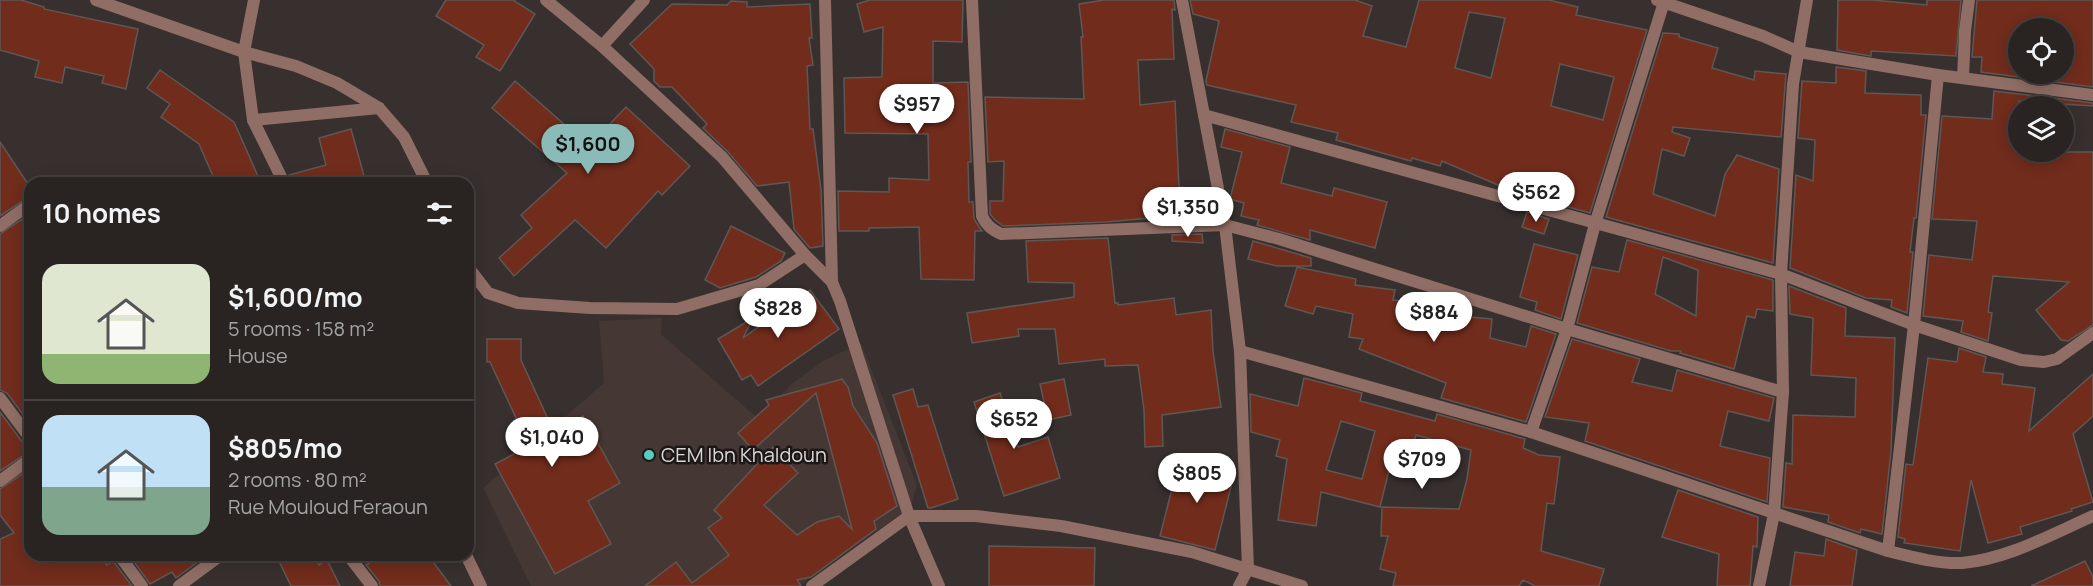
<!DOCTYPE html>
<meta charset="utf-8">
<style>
body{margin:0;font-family:Manrope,sans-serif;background:#35302f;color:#f1f3f6;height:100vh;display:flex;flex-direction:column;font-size:22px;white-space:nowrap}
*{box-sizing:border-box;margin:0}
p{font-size:20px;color:#a5a4a5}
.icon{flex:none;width:33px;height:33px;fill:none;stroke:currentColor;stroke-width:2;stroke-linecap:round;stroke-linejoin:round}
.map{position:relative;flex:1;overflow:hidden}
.details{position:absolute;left:24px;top:177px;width:450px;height:384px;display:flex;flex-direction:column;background:#292422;border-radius:18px;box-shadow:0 3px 15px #0003,0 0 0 2px #454140}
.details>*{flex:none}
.fabs{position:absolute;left:2008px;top:18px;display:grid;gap:12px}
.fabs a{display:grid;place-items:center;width:66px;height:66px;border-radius:50%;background:#292422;box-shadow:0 3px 15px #0003,0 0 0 2px #454140;font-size:30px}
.price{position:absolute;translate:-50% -51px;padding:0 14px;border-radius:21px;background:#fff;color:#222;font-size:20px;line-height:39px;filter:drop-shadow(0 2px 3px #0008)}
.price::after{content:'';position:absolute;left:50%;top:36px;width:18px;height:14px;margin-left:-9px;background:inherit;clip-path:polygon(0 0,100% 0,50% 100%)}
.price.current{background:#8bbbb9;color:#111}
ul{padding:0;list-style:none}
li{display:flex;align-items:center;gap:18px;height:150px;padding:0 18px}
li+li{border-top:2px solid #454140}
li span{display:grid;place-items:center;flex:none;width:168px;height:120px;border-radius:18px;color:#555}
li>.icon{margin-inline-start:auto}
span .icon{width:72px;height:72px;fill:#fffc;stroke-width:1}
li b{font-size:26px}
h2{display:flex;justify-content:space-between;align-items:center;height:72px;padding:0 18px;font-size:26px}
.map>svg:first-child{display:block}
.built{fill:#453733}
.building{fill:#712c1c;stroke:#5f5755;stroke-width:1.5;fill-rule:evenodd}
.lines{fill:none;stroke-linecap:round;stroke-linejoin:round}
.street{stroke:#906e65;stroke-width:12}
.poi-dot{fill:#58cebf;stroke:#1c1818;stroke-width:2}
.labels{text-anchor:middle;stroke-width:5;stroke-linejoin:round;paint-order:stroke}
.poi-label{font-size:20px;fill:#dcd7d6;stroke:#1c1818;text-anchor:start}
</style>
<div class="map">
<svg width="2093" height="586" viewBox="0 0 2093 586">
<rect width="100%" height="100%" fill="#37302e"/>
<!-- built -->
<path class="built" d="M662 318 661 334 761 421 790 385 823 361 861 343 917 485 911 507 798 586H531L483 488 604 383 599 321Z"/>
<!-- building -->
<g class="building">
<path d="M0 0H21L44 7V9L138 29 126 89 102 83 104 76 65 67 62 83 35 77 39 61 0 50Z"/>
<path d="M446 0H513L535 14 500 71 476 57 484 45 436 16Z"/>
<path d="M870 0H963L962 42 933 41V83L968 82 971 162H968L969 202H973L974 219 982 231H975L974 280 921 279 919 227 869 228V231H839L838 191 889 192V178L929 180 928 134 845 133 844 78 882 77 883 27 864 32 857 4Z"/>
<path d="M1104 0H1174L1175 10 1172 9 1174 59 1138 60 1140 105 1175 101 1179 187 1196 189 1200 218 1173 219V216L1106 222 1003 226 995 220 990 214V201H1003L1004 161 988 162 985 97 1084 99 1081 37H1083L1079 4Z"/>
<path d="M1190 0H1355L1372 6 1363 36 1406 47 1419 0H1549L1578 7 1576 15 1647 30 1590 213 1512 191 1442 161 1440 166 1412 158 1411 161 1336 140 1338 133 1291 122 1296 105 1207 85 1206 81 1219 21 1193 14ZM1469 12 1505 18 1491 78 1455 68ZM1560 64 1614 77 1603 120 1551 106Z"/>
<path d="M1838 0H1873L1927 5V0H1961L1956 56 1871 51V56L1837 50Z"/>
<path d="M1977 0H2093V87L1981 72 1982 57H1972ZM2019 28H2064V74H2019Z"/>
<path d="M731 1 747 2V7L810 4 812 38H809L813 65 807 66 810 129H813L821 190 823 246 810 248 794 229 789 182 757 186 728 152 703 128 707 124 672 87H660L654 81V69L630 44 672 4 727 5Z"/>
<path d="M1663 33 1679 34V37L1718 48 1712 68 1754 80 1755 71 1786 74 1781 137 1673 127 1672 132 1690 138 1684 156 1662 149 1653 194 1715 216 1725 174 1737 155 1779 169 1773 263 1606 217Z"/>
<path d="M1836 67 1866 71 1865 93 1921 95V115H1926L1916 218H1914L1910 252H1913L1907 313 1891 307 1892 300 1866 298 1790 268 1796 175 1813 181 1815 140 1798 138 1802 81 1836 83Z"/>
<path d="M160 70 234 122 261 183H216L199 144 161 117 170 104 147 88Z"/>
<path d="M515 81 589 146 626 107 690 166 662 195 658 191 606 248 575 220 514 276 499 258 532 228 521 215 567 173 492 108Z"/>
<path d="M1994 91 2093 103V106L2019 101V152H2093V325L2068 341 2061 340 2036 310 2069 282 1993 276 1988 312 1992 313 1988 341 1961 332 1963 321 1923 316 1929 255 1972 260 1977 221 1932 219 1942 116 1992 119Z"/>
<path d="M351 129 366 183H292L289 175 326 165 319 138Z"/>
<path d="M1225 129 1290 147 1281 183 1332 196 1334 188 1387 202 1375 248 1310 230V240L1257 225 1259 220 1241 216 1244 203 1230 199 1242 152 1221 147Z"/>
<path d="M0 142 30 187V196L0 216Z"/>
<path d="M1527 212 1549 219 1544 234 1522 227Z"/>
<path d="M30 214V424L7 393 0 390V234Z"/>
<path d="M731 226 785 253 781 261 756 277 720 288 705 280Z"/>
<path d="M1202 234 1203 243 1172 241V235Z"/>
<path d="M1108 238 1115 303H1118V305L1174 298 1176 315 1211 310 1213 351 1221 407 1162 415 1163 446 1145 447 1144 410 1138 365 1105 366V359L1059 364 1055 329H1018L1019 336 972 343 967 313 1074 297V283L1028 282 1026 241Z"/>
<path d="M1627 240 1773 280V311L1757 309 1755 318 1747 316 1734 369 1680 353 1681 351H1671L1577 323 1592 267 1619 272ZM1663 257 1698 270 1696 316 1655 294Z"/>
<path d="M1253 241 1311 258V266H1277L1248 259Z"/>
<path d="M1534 244 1578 255 1561 319 1535 310 1537 302 1520 297Z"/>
<path d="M1297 267 1356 279 1355 285 1395 290 1393 300 1438 304 1437 314 1492 319 1490 338 1526 347 1531 326 1556 334 1526 422 1441 398 1446 383 1359 349 1363 339 1349 337 1353 314 1316 306 1313 314 1285 306Z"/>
<path d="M1789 286 1846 308 1845 336 1895 338 1891 451 1882 534 1861 529 1860 533 1828 522 1829 515 1783 507 1786 463 1792 464 1793 415 1855 417 1856 378 1811 375 1813 318 1790 314Z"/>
<path d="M767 290 759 306 742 298 761 293Z"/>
<path d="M810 290 839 329 758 386 751 375 742 380 718 339 753 318 743 338Z"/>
<path d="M487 339H521V360L554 432 583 416 620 483 588 501 611 544 555 574 495 464 529 446 490 362H487Z"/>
<path d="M1572 339 1640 359 1632 382 1672 391 1677 370 1774 398 1769 421 1728 411 1720 446 1770 458 1767 502 1585 441 1589 423 1545 417Z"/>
<path d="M1959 348 1986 357 1983 372 2003 374 2002 384 2035 388 2029 431 2093 374V416L2073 434 2093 502 2071 509 2072 511 2020 527 2022 534 1988 543 1971 480 1960 551 1904 543 1905 539 1898 537 1906 464 1913 465 1928 358 1957 362Z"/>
<path d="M1304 378 1362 393 1360 401 1435 421 1437 414 1525 439 1523 448 1539 455 1560 457 1554 504 1547 503 1541 551 1604 569 1599 586H1535L1523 580 1519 586H1393L1396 573 1380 569 1388 536H1381L1382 507 1459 509 1467 479 1471 450 1416 435 1407 466 1391 462 1380 507 1321 492 1316 526 1278 520 1287 459 1276 456 1280 440 1251 432 1250 394 1298 406ZM1341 421 1375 431 1362 479 1326 470Z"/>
<path d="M842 379 848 387 853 406 877 443 897 506 874 521 876 529 811 577 797 580 801 586H645L676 562 692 583 729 555 708 528 722 518 714 510 773 447 798 473 764 505 797 535 817 522 839 516 852 529 816 393 753 450 738 433 769 405 766 400Z"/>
<path d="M1064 379 1071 415 1048 420 1040 384Z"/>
<path d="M913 389 918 407 928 405 958 499 931 508H928L893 395Z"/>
<path d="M1000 393 1018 447 1048 437 1060 478 1004 496 974 402Z"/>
<path d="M0 412 23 443 30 446V451L0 471Z"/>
<path d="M1180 457 1229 469 1231 487 1215 550 1160 536Z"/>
<path d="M30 469V555H99L107 565 113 561 132 586H0V539L14 533 0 515V489Z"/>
<path d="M1678 490 1758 517 1757 547 1753 546 1750 586H1717L1719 554 1662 537Z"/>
<path d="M1826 539 1857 550 1852 586H1790L1795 552 1824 556Z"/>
<path d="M989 546 1095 548 1094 586H989Z"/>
<path d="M129 555H207L176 578 172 572 150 584Z"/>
<path d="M276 555H314L319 565 327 560 340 586H291Z"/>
<path d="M382 555H428L451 586H380L379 581 366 565Z"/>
<path d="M2085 561 2093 577V586H2031Z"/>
</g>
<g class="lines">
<!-- street -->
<g class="street">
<path d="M96 0 244 52 296 66 337 83 379 108 404 137 427 183"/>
<path d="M254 0 244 52 253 120 284 183"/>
<path d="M546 0 602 46 722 157 805 255 832 282 840 301 909 516 939 586"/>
<path d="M825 0 832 282"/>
<path d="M972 0 982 216C986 225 991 229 1001 234L1225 225 1279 239 1567 329 1783 392"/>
<path d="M1182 0 1225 225 1240 351 1248 569 1239 586"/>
<path d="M1657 0 1763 36 1799 52 1938 75 2093 95"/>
<path d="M602 46 644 0"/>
<path d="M1963 78 1965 31 1969 0"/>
<path d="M1204 115 1781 274 1914 325 2021 360 2044 362 2057 359 2093 333"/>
<path d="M253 120 379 108"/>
<path d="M0 226 30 204"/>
<path d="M468 267 488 293 518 303 590 308 677 309 759 285 805 255"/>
<path d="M1240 351 1531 432 1888 551C1912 557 1938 564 1962 563 2008 559 2052 534 2093 516"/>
<path d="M0 398 30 438"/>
<path d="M1531 432 1567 329 1595 224 1664 2"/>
<path d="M0 481 30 459"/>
<path d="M1888 551 1914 325 1938 75"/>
<path d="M119 555 142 586"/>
<path d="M348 555 372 586"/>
<path d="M466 555 481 586"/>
<path d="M179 586 221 555"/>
<path d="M812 586 909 516H976L1061 526 1192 552 1302 586"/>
<path d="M1759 586 1774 514 1783 392 1781 274 1793 84 1807 0"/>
</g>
</g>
<!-- markers -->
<circle class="poi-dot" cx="649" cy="455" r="6"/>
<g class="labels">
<!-- poi labels -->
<g class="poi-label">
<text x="661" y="462">CEM Ibn Khaldoun</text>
</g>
</g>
</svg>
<div class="fabs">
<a><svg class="icon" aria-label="locate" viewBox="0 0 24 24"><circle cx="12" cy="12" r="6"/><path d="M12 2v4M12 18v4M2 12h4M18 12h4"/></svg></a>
<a><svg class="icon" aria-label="layers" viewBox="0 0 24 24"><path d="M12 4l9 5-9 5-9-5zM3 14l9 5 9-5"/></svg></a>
</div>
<b class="price" style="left:917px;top:135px">$957</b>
<b class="price current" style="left:588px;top:175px">$1,600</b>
<b class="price" style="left:1536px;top:223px">$562</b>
<b class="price" style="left:1188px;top:238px">$1,350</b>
<b class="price" style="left:778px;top:339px">$828</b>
<b class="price" style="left:1434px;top:343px">$884</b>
<b class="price" style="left:1014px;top:450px">$652</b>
<b class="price" style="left:552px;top:468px">$1,040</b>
<b class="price" style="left:1422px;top:490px">$709</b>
<b class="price" style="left:1197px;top:504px">$805</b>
<section class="details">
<h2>10 homes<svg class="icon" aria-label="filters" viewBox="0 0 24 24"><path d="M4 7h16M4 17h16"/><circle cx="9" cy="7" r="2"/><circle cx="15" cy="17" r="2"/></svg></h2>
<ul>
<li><span style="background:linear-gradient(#dfe7d0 75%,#8fb573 0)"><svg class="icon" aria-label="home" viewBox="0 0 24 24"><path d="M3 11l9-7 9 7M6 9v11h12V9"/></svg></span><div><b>$1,600/mo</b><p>5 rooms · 158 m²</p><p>House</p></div></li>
<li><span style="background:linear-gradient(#bfe0f5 60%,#7fa58c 0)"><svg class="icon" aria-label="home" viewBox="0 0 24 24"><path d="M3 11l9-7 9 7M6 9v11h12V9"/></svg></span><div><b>$805/mo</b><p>2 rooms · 80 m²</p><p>Rue Mouloud Feraoun</p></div></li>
</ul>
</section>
</div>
